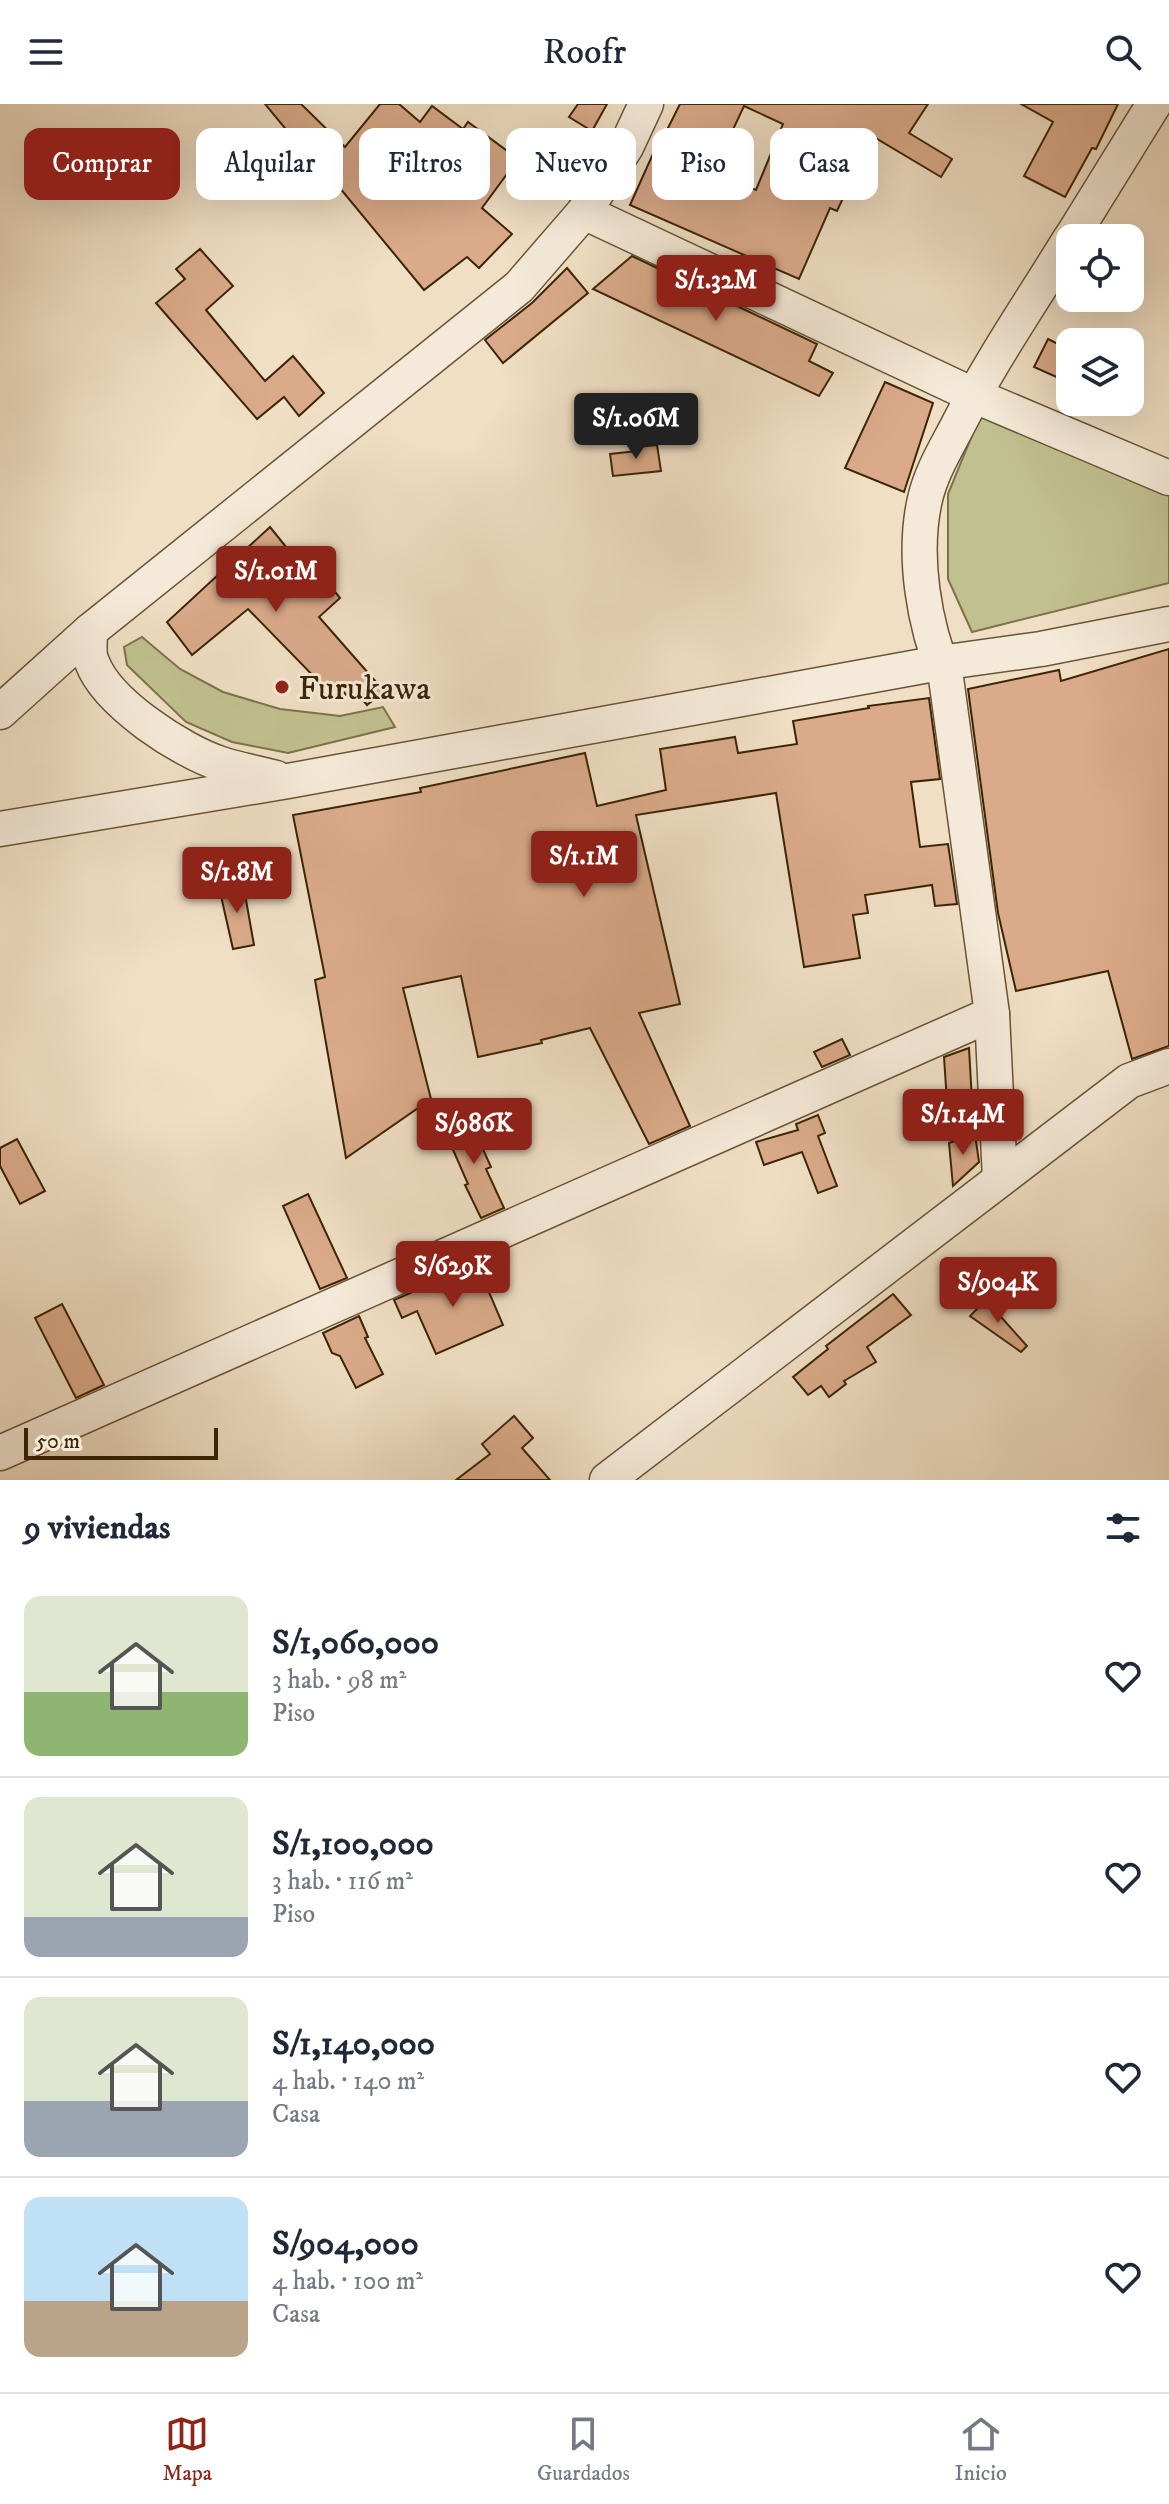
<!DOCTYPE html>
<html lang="es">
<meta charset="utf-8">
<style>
body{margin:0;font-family:"IM FELL DW Pica",serif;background:#f6f6f7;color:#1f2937;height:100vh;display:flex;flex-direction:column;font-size:30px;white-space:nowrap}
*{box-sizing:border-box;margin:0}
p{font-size:26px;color:#747a83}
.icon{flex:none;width:44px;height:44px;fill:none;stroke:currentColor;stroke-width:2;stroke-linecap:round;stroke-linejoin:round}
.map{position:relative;height:1376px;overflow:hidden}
.panel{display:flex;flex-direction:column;background:#fff;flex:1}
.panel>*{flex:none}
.hud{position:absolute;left:24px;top:24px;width:1122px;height:72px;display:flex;gap:16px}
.controls{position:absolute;left:1056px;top:120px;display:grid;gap:16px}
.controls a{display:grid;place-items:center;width:88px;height:88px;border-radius:16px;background:#fff;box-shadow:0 8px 32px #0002;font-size:40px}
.scale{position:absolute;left:24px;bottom:20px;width:194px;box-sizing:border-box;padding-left:8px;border:4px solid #3c2504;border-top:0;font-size:22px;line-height:28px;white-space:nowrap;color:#3c2504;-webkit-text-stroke:6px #f5ead9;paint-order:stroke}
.price{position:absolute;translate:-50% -68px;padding:0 18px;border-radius:8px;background:#8f2418;color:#fff;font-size:26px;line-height:52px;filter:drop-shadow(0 2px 4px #0008)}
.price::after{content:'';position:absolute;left:50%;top:48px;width:24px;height:18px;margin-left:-12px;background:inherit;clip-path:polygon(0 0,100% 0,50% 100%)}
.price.active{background:#222;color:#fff}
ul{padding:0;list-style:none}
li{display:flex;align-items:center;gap:24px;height:200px;padding:0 24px}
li+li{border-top:2px solid #e0e1e3}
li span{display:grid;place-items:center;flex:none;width:224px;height:160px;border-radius:16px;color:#555}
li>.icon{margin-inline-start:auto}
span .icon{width:96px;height:96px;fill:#fffc;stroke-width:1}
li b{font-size:34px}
h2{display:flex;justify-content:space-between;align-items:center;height:96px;padding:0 24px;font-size:34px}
.tag{padding:0 28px;border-radius:16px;background:#fff;box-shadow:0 8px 32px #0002;font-size:28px;line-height:72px}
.tag.active{background:#8f2418;color:#fff}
header{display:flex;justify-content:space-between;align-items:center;height:104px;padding:0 24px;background:#fff;font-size:36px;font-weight:600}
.tab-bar{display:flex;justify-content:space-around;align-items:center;height:112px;border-top:2px solid #e0e1e3;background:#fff;font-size:22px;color:#747a83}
.tab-bar a{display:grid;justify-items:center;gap:4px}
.tab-bar .active{color:#8f2418}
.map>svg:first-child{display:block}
.green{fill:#c1c090;stroke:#7e724a;stroke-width:2}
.building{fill:#daaa8a;stroke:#3c2504;stroke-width:2;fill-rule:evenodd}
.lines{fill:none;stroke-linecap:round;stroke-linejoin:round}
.minor-casing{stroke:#695434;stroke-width:37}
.minor{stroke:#f5ead9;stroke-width:34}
.poi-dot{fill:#8f2418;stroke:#f5ead9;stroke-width:3}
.labels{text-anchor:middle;stroke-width:6;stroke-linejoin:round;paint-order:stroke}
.poi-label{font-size:34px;fill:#3c2504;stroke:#f5ead9;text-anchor:start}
</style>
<header><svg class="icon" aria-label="menu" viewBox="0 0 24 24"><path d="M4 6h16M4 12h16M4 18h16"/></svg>Roofr<svg class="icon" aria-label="search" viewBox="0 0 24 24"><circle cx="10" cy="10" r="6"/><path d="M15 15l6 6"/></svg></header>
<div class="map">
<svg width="1169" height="1376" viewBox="0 0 1169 1376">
<rect width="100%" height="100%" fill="#f0dfc5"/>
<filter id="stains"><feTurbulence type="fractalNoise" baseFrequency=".0025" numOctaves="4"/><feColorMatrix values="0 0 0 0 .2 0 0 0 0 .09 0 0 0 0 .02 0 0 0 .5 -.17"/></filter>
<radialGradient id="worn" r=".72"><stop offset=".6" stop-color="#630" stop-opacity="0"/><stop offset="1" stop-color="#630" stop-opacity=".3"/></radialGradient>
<!-- green -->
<g class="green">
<path d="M982 307 1169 387V479L972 528 948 475V390Z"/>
<path d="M142 533 180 565 223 588 280 605 340 612 383 603 395 623 288 649 232 638 186 618 127 561 124 543Z"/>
</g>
<!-- building -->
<g class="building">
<path d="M265 0H301L345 43 380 0H399L420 18 432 2 463 25 468 18 518 55 482 104 512 130 479 164 467 153 424 186 330 72 327 75Z"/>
<path d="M578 0H607L592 27 569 13Z"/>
<path d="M680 0H928L909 29 952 55 941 73 872 32 837 107 830 104 799 175 630 101 656 43 658 44ZM744 2 783 20 756 86 713 68Z"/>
<path d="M1021 0H1118L1096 45 1092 44 1065 93 1024 72 1053 18Z"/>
<path d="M200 145 233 182 206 206 265 277 293 252 324 289 299 312 284 293 257 315 156 199 185 175 176 165Z"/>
<path d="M632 152 817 240 809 257 833 269 819 292 593 185Z"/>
<path d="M567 164 588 189 503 259 485 236 532 199Z"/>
<path d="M1048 235 1070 246V279L1034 263Z"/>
<path d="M885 278 933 299 904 388 845 364Z"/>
<path d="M657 341 661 367 613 372 610 350 637 347V343Z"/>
<path d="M270 423 319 484 326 477 340 494 319 513 384 587 367 601 354 585 346 591 336 579 328 587 248 505 192 551 167 518Z"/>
<path d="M1169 545V942L1132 955 1108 867 1016 887 998 809 968 585 1059 566 1061 577Z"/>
<path d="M929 594 940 675 911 678 920 743 948 740 957 800 935 802 932 781 865 791 868 809 853 811 860 854 804 863 776 689 636 711 680 900 639 909 690 1022 649 1040 590 924 541 936 542 939 478 953 461 872 403 884 431 995 346 1054 315 876 325 873 293 711 421 688 420 684 585 649 597 702 666 686 660 645 735 633 738 649 797 640 793 617 869 604 868 602Z"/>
<path d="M243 779 254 841 233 845 219 783Z"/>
<path d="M842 935 850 951 822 963 814 948Z"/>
<path d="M969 944 972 997 947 998 944 953Z"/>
<path d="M818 1011 825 1029 818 1032 837 1082 818 1089 802 1048 764 1061 756 1038 798 1026 796 1020Z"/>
<path d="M468 1012 491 1063 486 1065 504 1104 481 1114 465 1081 468 1080 443 1023Z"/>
<path d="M975 1030 979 1058 953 1082 949 1039Z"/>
<path d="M17 1035 45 1087 20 1100 0 1062V1044Z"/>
<path d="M308 1090 347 1174 320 1185 283 1102Z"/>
<path d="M477 1160 503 1221 436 1250 417 1207 402 1214 394 1196Z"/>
<path d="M893 1190 911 1211 867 1243 876 1258 844 1277 846 1280 829 1293 821 1282 808 1291 793 1273 828 1245 826 1242Z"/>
<path d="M986 1196 1027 1242 1021 1248 970 1212Z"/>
<path d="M62 1200 104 1281 76 1294 35 1214Z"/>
<path d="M359 1212 368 1233 365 1234 383 1270 356 1284 340 1252 332 1249 323 1229Z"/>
<path d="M514 1312 533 1334 522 1344 550 1376H456L490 1350 482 1340Z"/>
</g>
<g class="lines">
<defs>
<g id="minor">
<path d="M584 108 973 291 1169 374"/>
<path d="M1071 134 1154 0"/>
<path d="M90 527C90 536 88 550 92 558 107 599 181 647 221 660 239 666 258 669 276 674"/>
<path d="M0 608 90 527 519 183 584 108 626 43 646 0"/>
<path d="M0 725 288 677 940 559 1041 545 1169 520"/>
<path d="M1000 1075 992 910 946 574C924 521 912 452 925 395 931 369 945 346 957 323 990 258 1032 197 1070 135"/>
<path d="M0 1349 992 910"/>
<path d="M607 1376 1129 977 1169 962"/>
</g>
</defs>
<!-- minor casing -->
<use href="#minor" class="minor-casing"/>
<!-- minor -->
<use href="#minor" class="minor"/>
</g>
<!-- markers -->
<circle class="poi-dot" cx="282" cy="583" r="8"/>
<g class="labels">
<!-- poi labels -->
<g class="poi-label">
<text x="298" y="595">Furukawa</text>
</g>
</g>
<rect width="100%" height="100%" filter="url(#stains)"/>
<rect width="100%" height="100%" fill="url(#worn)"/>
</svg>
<div class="controls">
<a><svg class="icon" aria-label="locate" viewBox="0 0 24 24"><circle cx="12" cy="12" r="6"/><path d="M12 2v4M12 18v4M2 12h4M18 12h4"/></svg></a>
<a><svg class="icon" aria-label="layers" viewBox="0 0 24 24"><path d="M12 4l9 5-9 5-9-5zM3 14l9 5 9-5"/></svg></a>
</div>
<div class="scale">50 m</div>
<b class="price" style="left:716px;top:219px">S/1.32M</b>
<b class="price active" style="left:636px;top:357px">S/1.06M</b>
<b class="price" style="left:276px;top:510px">S/1.01M</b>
<b class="price" style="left:584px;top:795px">S/1.1M</b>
<b class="price" style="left:237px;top:811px">S/1.8M</b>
<b class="price" style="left:963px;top:1053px">S/1.14M</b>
<b class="price" style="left:474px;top:1062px">S/986K</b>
<b class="price" style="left:453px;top:1205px">S/629K</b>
<b class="price" style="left:998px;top:1221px">S/904K</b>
<div class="hud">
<a class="tag active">Comprar</a>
<a class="tag">Alquilar</a>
<a class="tag">Filtros</a>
<a class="tag">Nuevo</a>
<a class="tag">Piso</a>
<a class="tag">Casa</a>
</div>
</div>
<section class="panel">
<h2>9 viviendas<svg class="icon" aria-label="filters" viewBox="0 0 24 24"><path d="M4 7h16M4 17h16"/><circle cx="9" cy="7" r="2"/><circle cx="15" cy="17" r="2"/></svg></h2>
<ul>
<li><span style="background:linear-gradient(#dfe7d0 60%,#8fb573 0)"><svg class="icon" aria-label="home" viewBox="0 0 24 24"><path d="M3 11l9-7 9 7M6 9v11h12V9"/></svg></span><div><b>S/1,060,000</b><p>3 hab. · 98 m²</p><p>Piso</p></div><svg class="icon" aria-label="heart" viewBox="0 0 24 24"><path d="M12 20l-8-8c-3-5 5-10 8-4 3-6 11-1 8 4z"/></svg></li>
<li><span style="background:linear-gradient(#dfe7d0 75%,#9aa5b1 0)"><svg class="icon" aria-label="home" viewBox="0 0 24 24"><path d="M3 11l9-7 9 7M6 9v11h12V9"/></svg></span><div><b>S/1,100,000</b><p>3 hab. · 116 m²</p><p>Piso</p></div><svg class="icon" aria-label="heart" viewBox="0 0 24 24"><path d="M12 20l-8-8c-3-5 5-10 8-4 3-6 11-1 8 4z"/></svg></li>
<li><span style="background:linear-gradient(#dfe7d0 65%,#9aa5b1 0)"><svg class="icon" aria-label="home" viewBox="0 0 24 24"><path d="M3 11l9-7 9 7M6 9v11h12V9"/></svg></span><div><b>S/1,140,000</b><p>4 hab. · 140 m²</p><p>Casa</p></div><svg class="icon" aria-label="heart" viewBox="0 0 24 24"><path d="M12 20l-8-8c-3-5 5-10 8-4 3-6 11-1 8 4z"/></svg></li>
<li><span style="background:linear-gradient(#bfe0f5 65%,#b9a48a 0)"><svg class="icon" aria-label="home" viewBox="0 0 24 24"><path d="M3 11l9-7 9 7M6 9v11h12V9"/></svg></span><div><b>S/904,000</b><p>4 hab. · 100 m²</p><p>Casa</p></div><svg class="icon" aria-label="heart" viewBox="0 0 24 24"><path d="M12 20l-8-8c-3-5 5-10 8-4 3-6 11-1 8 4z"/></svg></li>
</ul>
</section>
<nav class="tab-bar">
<a class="active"><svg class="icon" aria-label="map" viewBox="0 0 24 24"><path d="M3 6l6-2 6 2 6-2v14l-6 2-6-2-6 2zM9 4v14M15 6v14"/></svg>Mapa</a>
<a><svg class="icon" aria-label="saved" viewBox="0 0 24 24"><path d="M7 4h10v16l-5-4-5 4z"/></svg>Guardados</a>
<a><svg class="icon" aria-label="home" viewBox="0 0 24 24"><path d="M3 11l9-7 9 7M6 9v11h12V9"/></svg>Inicio</a>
</nav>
